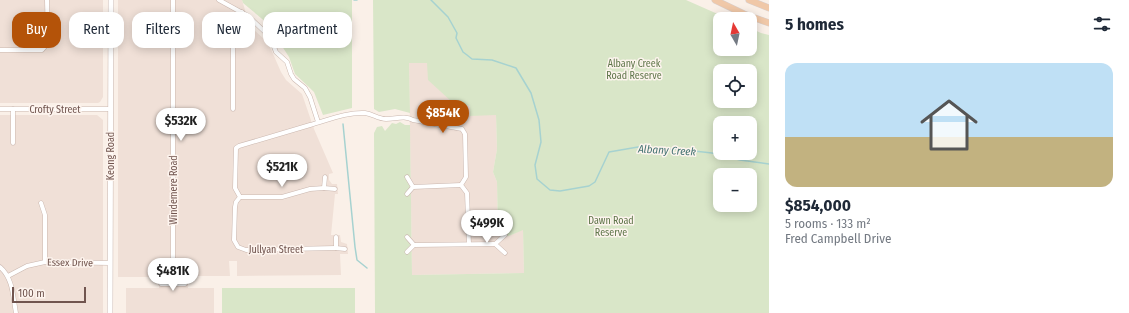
<!DOCTYPE html>
<meta charset="utf-8">
<style>
body{margin:0;font-family:"Fira Sans Condensed",sans-serif;background:#f6f6f7;color:#1f2937;height:100vh;display:flex;flex-direction:column;font-size:15px;white-space:nowrap}
*{box-sizing:border-box;margin:0}
p{font-size:13px;color:#747a83}
.icon{flex:none;width:22px;height:22px;fill:none;stroke:currentColor;stroke-width:2;stroke-linecap:round;stroke-linejoin:round}
.map{position:relative;flex:1;overflow:hidden}
.drawer{display:flex;flex-direction:column;background:#fff;width:360px}
.drawer>*{flex:none}
.hud{position:absolute;left:12px;top:12px;width:380px;height:36px;display:flex;gap:8px}
.needle{width:26px;rotate:351deg}
.controls{position:absolute;left:713px;top:12px;display:grid;gap:8px}
.controls a{display:grid;place-items:center;width:44px;height:44px;border-radius:8px;background:#fff;box-shadow:0 2px 10px #0003;font-size:20px}
.scale{position:absolute;left:12px;bottom:10px;width:74px;box-sizing:border-box;padding-left:4px;border:2px solid #71554f;border-top:0;font-size:11px;line-height:14px;white-space:nowrap;color:#71554f;-webkit-text-stroke:3px #fdf4ee;paint-order:stroke}
.price{position:absolute;translate:-50% -34px;padding:0 9px;border-radius:14px;background:#fff;color:#222;font-size:13px;line-height:26px;filter:drop-shadow(0 1px 2px #0008)}
.price::after{content:'';position:absolute;left:50%;top:24px;width:12px;height:9px;margin-left:-6px;background:inherit;clip-path:polygon(0 0,100% 0,50% 100%)}
.price.current{background:#b45309;color:#fff}
ul{padding:0;list-style:none}
li{display:grid;align-content:center;gap:8px;height:212px;padding:0 16px}
li span{display:grid;place-items:center;height:124px;border-radius:12px;color:#555}
li>.icon{margin-inline-start:auto}
span .icon{width:72px;height:72px;fill:#fffc;stroke-width:1}
li b{font-size:17px}
h2{display:flex;justify-content:space-between;align-items:center;height:48px;padding:0 16px;font-size:17px}
.tag{padding:0 14px;border-radius:12px;background:#fff;box-shadow:0 2px 10px #0003;font-size:14px;line-height:36px}
.tag.current{background:#b45309;color:#fff}
main{display:flex;flex:1;min-height:0}
.map>svg:first-child{display:block}
.residential{fill:#f0e0d7}
.green{fill:#d9e6c8;fill-rule:evenodd}
.lines{fill:none;stroke-linecap:round;stroke-linejoin:round}
.stream{stroke:#a6d2d0;stroke-width:1.5}
.minor-casing{stroke:#cab7af;stroke-width:5}
.tertiary-casing{stroke:#cab7af;stroke-width:6}
.primary-casing{stroke:#d7cfce;stroke-width:7}
.minor{stroke:#fff;stroke-width:4}
.tertiary{stroke:#fff;stroke-width:5}
.primary{stroke:#f0c8a8;stroke-width:6}
.labels{text-anchor:middle;stroke-width:3;stroke-linejoin:round;paint-order:stroke}
.park-label{font-size:10px;fill:#5e7549;stroke:#fdf4ee}
.street-label{font-size:10px;fill:#71554f;stroke:#fdf4ee}
.water-label{font-size:11px;font-style:italic;fill:#457473;stroke:#fdf4ee}
</style>
<main>
<div class="map">
<svg width="769" height="313" viewBox="0 0 769 313">
<rect width="100%" height="100%" fill="#faf0e8"/>
<!-- residential -->
<g class="residential">
<path d="M0 0H103V97L100 102 98 103H0Z"/>
<path d="M118 0H242L251 30H254L264 39 270 47 281 72 286 80 302 94 314 129 333 173 329 174V180L332 184H337L338 194H335L331 235H340L341 242 347 244 348 254H340L341 275 237 276V261H229L230 276H187L188 288H214V313H126V288H159V277H118Z"/>
<path d="M409 63H427L452 102 470 106 496 115 497 149 493 172 497 182 498 236H509L523 229 524 273 412 275Z"/>
<path d="M0 115H97L103 120V313H0Z"/>
</g>
<!-- green -->
<g class="green">
<path d="M242 0H352V108L323 115 314 92 295 74 289 57 280 43 273 28 243 3Z"/>
<path d="M373 0H686L729 19H720V49H750V28L761 33 769 35V313H375L374 133 377 127 382 126 385 131 392 123 396 124 400 122 405 125H410L412 275 524 273 523 230 509 236H498L497 182 493 172 497 149 496 115 470 116V106L452 102 428 80 427 63H409L410 113 395 109 379 112 374 109ZM720 71H750V101H720ZM720 123H750V153H720ZM720 175H750V205H720Z"/>
<rect x="222" y="288" width="133" height="25"/>
</g>
<g class="lines">
<!-- stream -->
<g class="stream">
<path d="M354 0H357"/>
<path d="M431 0 448 17 457 33 456 38 463 52 467 55 472 59 492 60 516 68 531 93 539 120 541 142 535 165 537 179 550 190 560 191 589 186 595 182 609 152 638 147 653 150 676 149 712 153 740 160 769 164"/>
<path d="M343 124 355 247 357 260 367 268"/>
</g>
<defs>
<g id="minor">
<path d="M173 0V284"/>
<path d="M219 0 248 16 265 32 271 39 276 52 287 62 291 74 294 79 305 88 310 97 318 122"/>
<path d="M0 50H42L48 43 47 0"/>
<path d="M0 109H110"/>
<path d="M13 109V143"/>
<path d="M233 109V31L242 12"/>
<path d="M325 177 324 188 335 189"/>
<path d="M413 187 461 185"/>
<path d="M407 194 413 187 407 177"/>
<path d="M240 197H282L310 189 324 188"/>
<path d="M41 203 45 215V262"/>
<path d="M336 237V248L345 249"/>
<path d="M407 237 414 245 407 252"/>
<path d="M414 245 495 244"/>
<path d="M336 248 246 250 238 247 234 240 235 207 236 202 240 197 235 188 236 148 239 146C263 139 287 132 310 125 328 120 347 112 365 113 373 114 378 119 386 119 396 119 404 115 413 120L462 129 465 134 466 177 461 185 467 193 469 244"/>
<path d="M505 253 495 244 505 235"/>
<path d="M0 267C13 278 13 297 16 313"/>
<path d="M8 276 27 266 45 262 110 263"/>
<path d="M161 284H185"/>
</g>
<path id="tertiary" d="M110 313 111 0"/>
<g id="primary">
<path d="M715 0 744 14 769 23"/>
<path d="M749 0 769 8"/>
</g>
</defs>
<!-- minor casing -->
<use href="#minor" class="minor-casing"/>
<!-- tertiary casing -->
<use href="#tertiary" class="tertiary-casing"/>
<!-- primary casing -->
<use href="#primary" class="primary-casing"/>
<!-- minor -->
<use href="#minor" class="minor"/>
<!-- tertiary -->
<use href="#tertiary" class="tertiary"/>
<!-- primary -->
<use href="#primary" class="primary"/>
</g>
<g class="labels">
<!-- park labels -->
<g class="park-label">
<text x="634" y="67">Albany Creek<tspan x="634" dy="12">Road Reserve</tspan></text>
<text x="611" y="224">Dawn Road<tspan x="611" dy="12">Reserve</tspan></text>
</g>
<!-- street labels -->
<g class="street-label">
<text x="55" y="113">Crofty Street</text>
<text transform="translate(110 156) rotate(-90)" y="4">Keong Road</text>
<text transform="translate(173 190) rotate(-90)" y="4">Windemere Road</text>
<text x="276" y="253">Jullyan Street</text>
<text transform="translate(70 262) rotate(1)" y="4">Essex Drive</text>
</g>
<!-- water labels -->
<g class="water-label">
<text transform="translate(667 150) rotate(3)" y="4">Albany Creek</text>
</g>
</g>
</svg>
<div class="controls">
<a><svg class="needle" viewBox="-14 -14 28 28"><path d="M0-13l5 13h-10z" fill="#e53935"/><path d="M0 13l5-13h-10z" fill="#747a83"/></svg></a>
<a><svg class="icon" aria-label="locate" viewBox="0 0 24 24"><circle cx="12" cy="12" r="6"/><path d="M12 2v4M12 18v4M2 12h4M18 12h4"/></svg></a>
<a>+</a>
<a>−</a>
</div>
<div class="scale">100 m</div>
<b class="price current" style="left:443px;top:134px">$854K</b>
<b class="price" style="left:181px;top:142px">$532K</b>
<b class="price" style="left:282px;top:188px">$521K</b>
<b class="price" style="left:487px;top:244px">$499K</b>
<b class="price" style="left:173px;top:292px">$481K</b>
<div class="hud">
<a class="tag current">Buy</a>
<a class="tag">Rent</a>
<a class="tag">Filters</a>
<a class="tag">New</a>
<a class="tag">Apartment</a>
</div>
</div>
<section class="drawer">
<h2>5 homes<svg class="icon" aria-label="filters" viewBox="0 0 24 24"><path d="M4 7h16M4 17h16"/><circle cx="9" cy="7" r="2"/><circle cx="15" cy="17" r="2"/></svg></h2>
<ul>
<li><span style="background:linear-gradient(#bfe0f5 60%,#c2b280 0)"><svg class="icon" aria-label="home" viewBox="0 0 24 24"><path d="M3 11l9-7 9 7M6 9v11h12V9"/></svg></span><div><b>$854,000</b><p>5 rooms · 133 m²</p><p>Fred Campbell Drive</p></div></li>
</ul>
</section>
</main>
